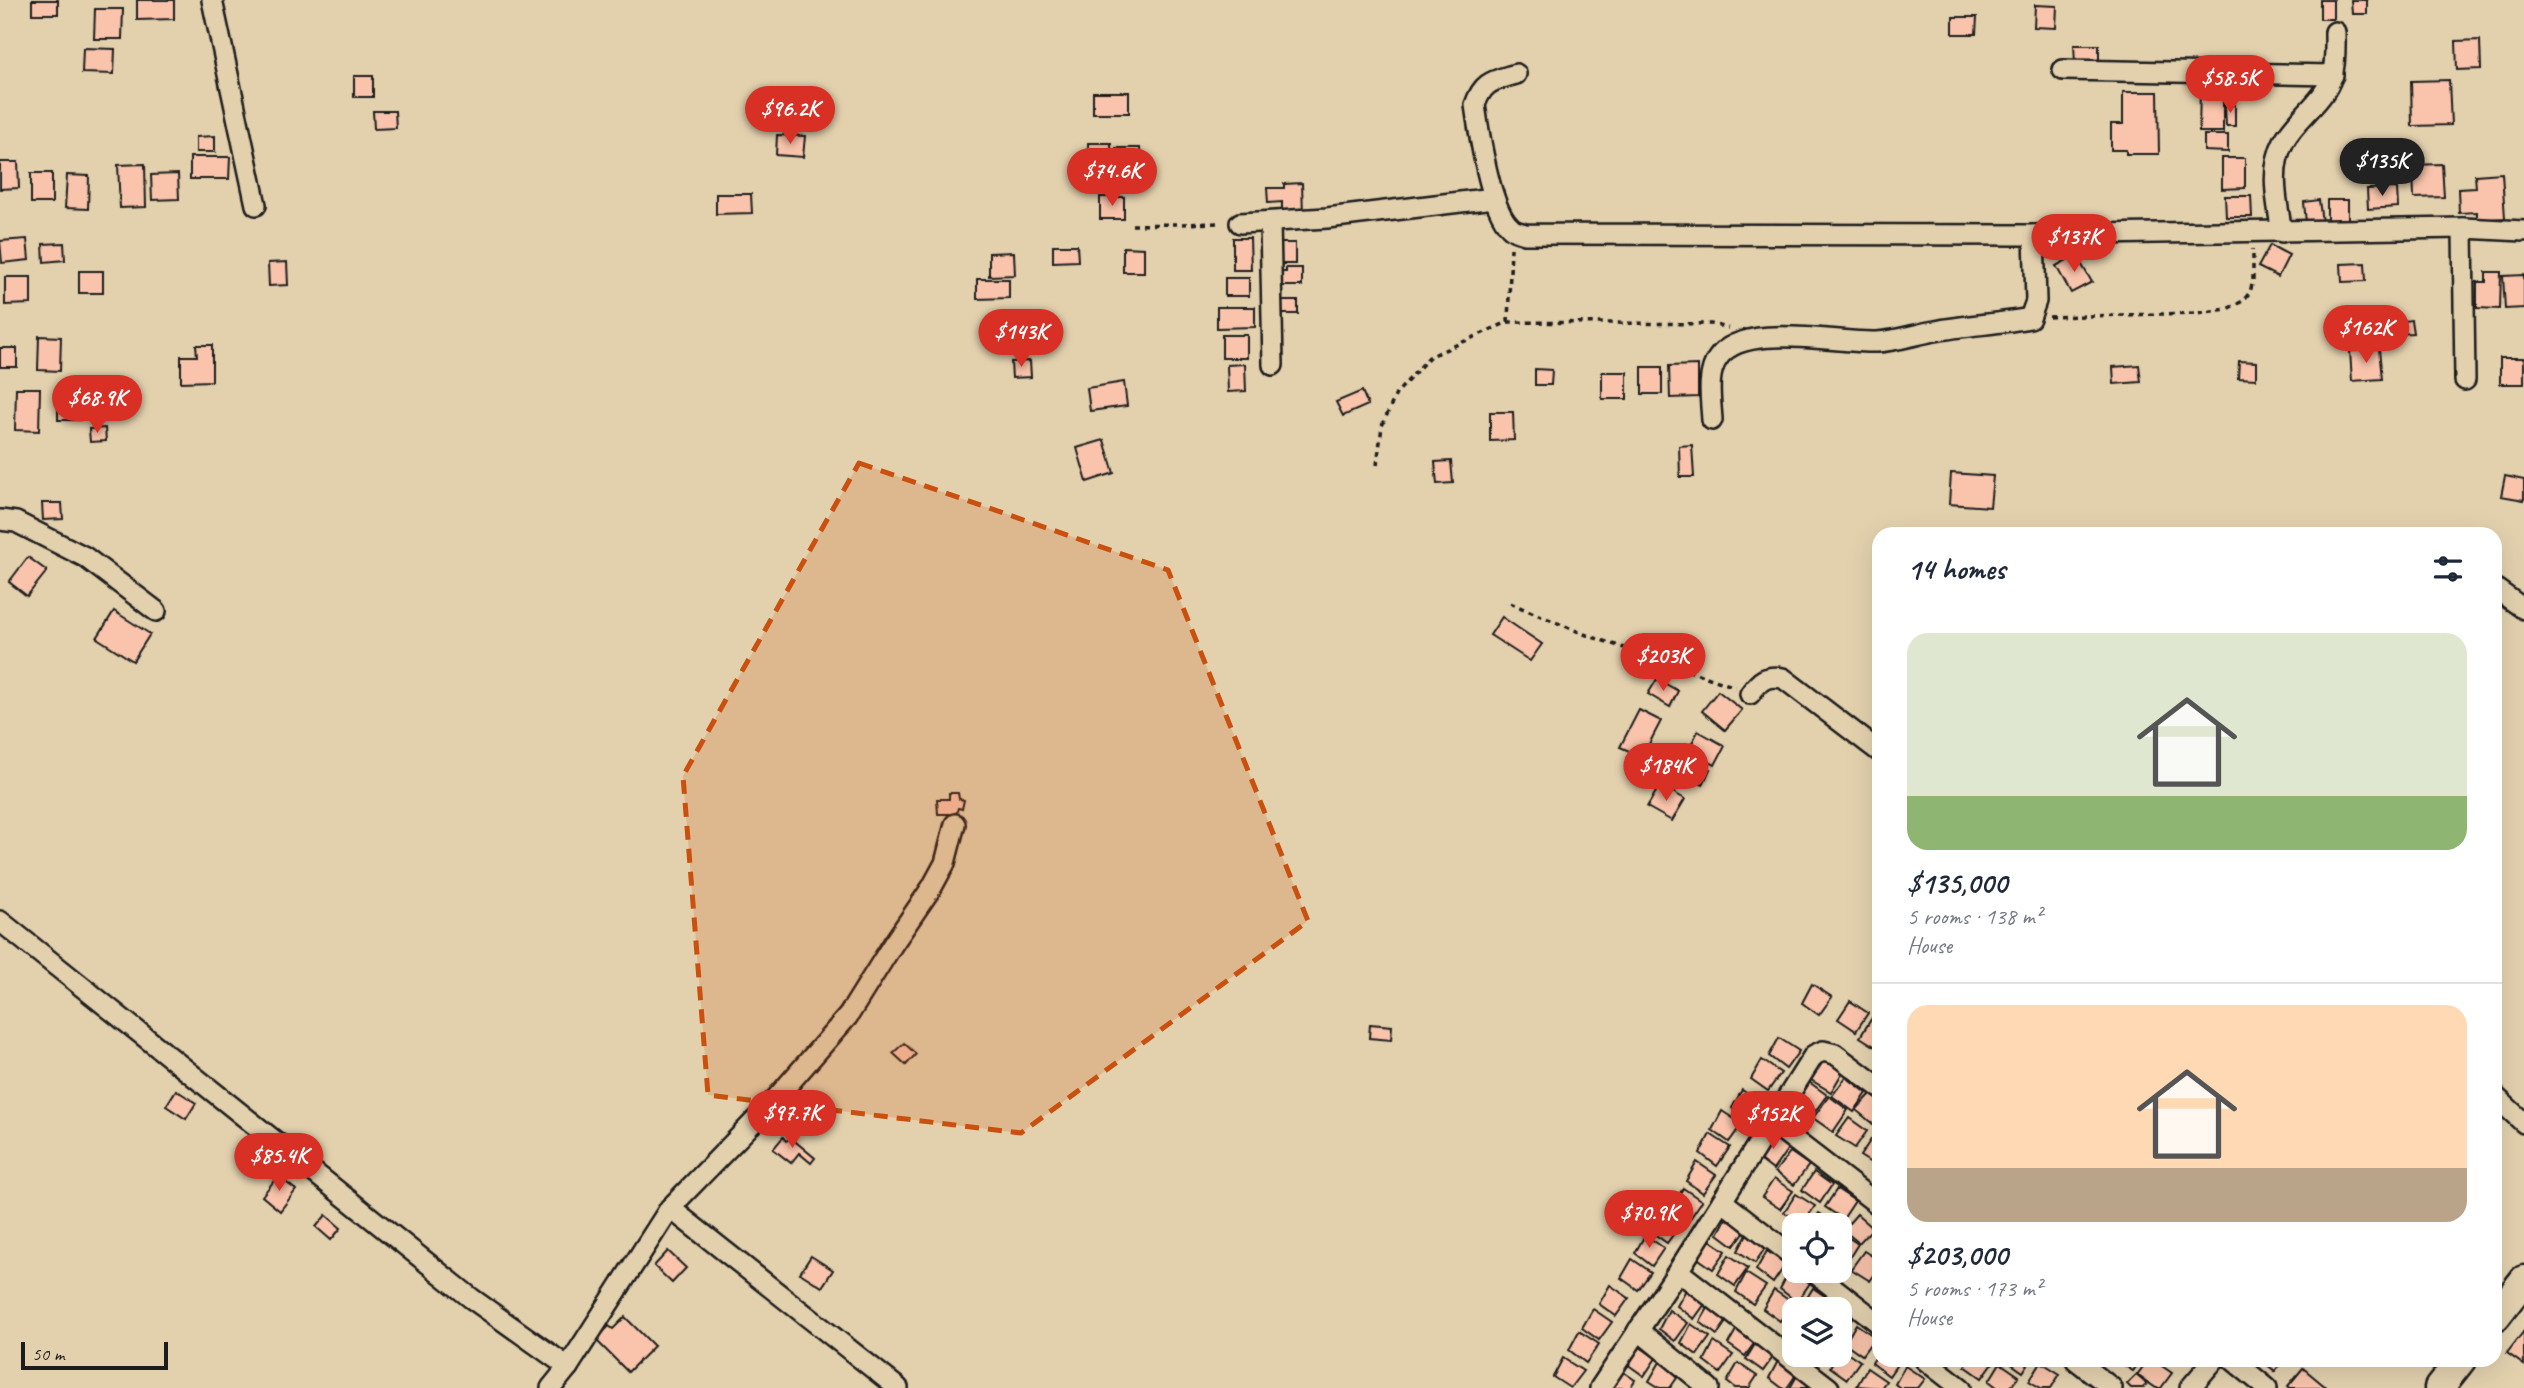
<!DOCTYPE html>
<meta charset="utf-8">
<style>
body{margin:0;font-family:Caveat,sans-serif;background:#f2f2f3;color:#1f2937;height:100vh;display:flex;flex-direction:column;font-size:26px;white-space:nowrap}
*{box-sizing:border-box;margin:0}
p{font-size:23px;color:#747a83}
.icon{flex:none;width:38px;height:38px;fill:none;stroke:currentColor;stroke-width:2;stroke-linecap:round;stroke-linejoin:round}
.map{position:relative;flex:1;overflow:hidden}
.drawer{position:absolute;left:1872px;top:527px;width:630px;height:840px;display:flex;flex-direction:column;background:#fff;border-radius:21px;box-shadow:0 7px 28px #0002}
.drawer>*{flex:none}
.buttons{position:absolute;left:1782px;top:1213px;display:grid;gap:14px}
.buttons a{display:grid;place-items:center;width:70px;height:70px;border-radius:14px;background:#fff;box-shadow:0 7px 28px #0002;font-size:35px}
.scale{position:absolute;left:21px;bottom:18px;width:147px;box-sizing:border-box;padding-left:7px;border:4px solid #1c1c1c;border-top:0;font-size:19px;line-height:24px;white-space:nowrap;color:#1c1c1c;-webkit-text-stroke:5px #e3d1ae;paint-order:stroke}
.price{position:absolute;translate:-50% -60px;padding:0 16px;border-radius:24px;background:#d93025;color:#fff;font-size:23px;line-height:46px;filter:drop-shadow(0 2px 4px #0008)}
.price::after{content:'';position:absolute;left:50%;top:42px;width:21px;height:16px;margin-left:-10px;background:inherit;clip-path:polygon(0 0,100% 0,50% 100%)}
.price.on{background:#222;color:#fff}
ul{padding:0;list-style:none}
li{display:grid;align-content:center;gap:14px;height:371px;padding:0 35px}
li+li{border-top:2px solid #e0e1e3}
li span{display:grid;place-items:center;height:217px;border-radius:21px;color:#555}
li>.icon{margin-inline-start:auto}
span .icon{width:126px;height:126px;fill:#fffc;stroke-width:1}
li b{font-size:30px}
h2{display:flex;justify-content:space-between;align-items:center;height:84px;padding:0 35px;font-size:30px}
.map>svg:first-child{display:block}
.building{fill:#f9c4ab;stroke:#1c1c1c;stroke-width:2}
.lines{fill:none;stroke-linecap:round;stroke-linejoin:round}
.street-casing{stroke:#1c1c1c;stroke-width:24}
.secondary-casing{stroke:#1c1c1c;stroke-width:33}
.path{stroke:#1c1c1c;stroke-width:3.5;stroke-dasharray:5 5;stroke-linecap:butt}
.street{stroke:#e3d1ae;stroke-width:19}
.secondary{stroke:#e3d1ae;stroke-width:28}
.marked{fill:#c9500e;fill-opacity:0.2;stroke:#c9500e;stroke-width:5;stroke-dasharray:14 9;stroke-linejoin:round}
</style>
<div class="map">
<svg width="2524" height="1388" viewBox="0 0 2524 1388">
<rect width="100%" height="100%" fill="#e3d1ae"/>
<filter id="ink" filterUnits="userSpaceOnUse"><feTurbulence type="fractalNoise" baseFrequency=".0143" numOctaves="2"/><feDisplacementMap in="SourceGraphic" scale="14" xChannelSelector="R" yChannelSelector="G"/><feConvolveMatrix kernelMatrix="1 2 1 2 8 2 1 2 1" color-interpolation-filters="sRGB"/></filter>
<g filter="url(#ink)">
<!-- building -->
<g class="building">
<rect x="32" y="0" width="26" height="14"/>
<path d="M137 0H174V19L137 20Z"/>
<rect x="2320" y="0" width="13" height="19"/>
<path d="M2351 0H2367V14H2352Z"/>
<path d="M2035 5 2057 6 2056 28 2034 27Z"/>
<path d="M95 9H123L122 39H94Z"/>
<path d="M1953 17H1977L1976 34H1953Z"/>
<path d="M2480 40 2481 69 2457 70 2456 41Z"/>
<path d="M2074 45H2099V62L2075 63Z"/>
<path d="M83 48 115 49 114 74 82 73Z"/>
<rect x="354" y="76" width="19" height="21"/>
<path d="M2449 80 2451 125 2412 126 2411 81Z"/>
<path d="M2200 90H2223V132H2199Z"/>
<rect x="1093" y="92" width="36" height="21"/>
<path d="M2123 92H2158L2159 154H2126V150H2111V124H2123Z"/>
<path d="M2225 105H2235V126H2226Z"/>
<path d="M373 111H395L396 128 374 129Z"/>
<path d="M777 135 805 136 803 157 776 155Z"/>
<path d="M2204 135H2228V152L2204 151Z"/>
<path d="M215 136V152H196V137Z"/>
<path d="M1088 143H1111L1112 176H1089Z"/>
<path d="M1116 148H1140L1141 172H1116Z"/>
<path d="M190 157H230L229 179H190Z"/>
<path d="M2222 158H2245V188L2222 189Z"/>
<path d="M0 162H18L19 188 0 189Z"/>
<path d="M145 164 146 207 120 208 118 165Z"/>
<path d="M2442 164 2444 197 2414 198 2413 165Z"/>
<rect x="31" y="173" width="21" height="30"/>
<path d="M2502 173 2505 218 2477 220V212L2459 213 2458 189 2476 188 2475 175Z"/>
<path d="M178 174 179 199 152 200 151 175Z"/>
<path d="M67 175 89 176 88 209 65 208Z"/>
<path d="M1302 183 1303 214 1282 215V202L1268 203 1267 188H1284V184Z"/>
<path d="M2397 188 2398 207 2368 209 2367 189Z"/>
<path d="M716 194H751L752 213 716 214Z"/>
<path d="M2225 196H2251L2252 217H2226Z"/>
<rect x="1100" y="197" width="24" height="22"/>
<path d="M2319 200 2322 222 2306 223 2304 202Z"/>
<rect x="2327" y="200" width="21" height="20"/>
<path d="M1233 238H1250L1251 270H1233Z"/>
<path d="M27 239 29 260 2 263 0 241Z"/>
<path d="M64 243 65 260 44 262 43 244Z"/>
<path d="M1278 243H1295V264H1279Z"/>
<path d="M1053 245H1077L1078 261 1053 262Z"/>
<path d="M2270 245 2289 255 2278 277 2258 267Z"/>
<path d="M1123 247 1144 248V272H1123Z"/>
<path d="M1014 252 1015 275 989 276V253Z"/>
<path d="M2076 255 2092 282 2071 293 2056 266Z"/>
<path d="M287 262 288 285 269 286 268 263Z"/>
<path d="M2365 263 2366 281 2342 282 2341 264Z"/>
<path d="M1286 268H1302V286H1276V272H1286Z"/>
<rect x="79" y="271" width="24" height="22"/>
<path d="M2486 272H2501L2500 309 2477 308V282H2486Z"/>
<path d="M2524 275V308L2505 309 2503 276Z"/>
<path d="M5 277H31V304L5 305Z"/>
<rect x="1225" y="278" width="24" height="18"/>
<path d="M977 279H1009V298L977 299Z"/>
<rect x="1282" y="301" width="16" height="13"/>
<path d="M1217 307H1255V327L1217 328Z"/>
<path d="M2411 320 2413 333 2396 334 2394 322Z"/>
<rect x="1222" y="335" width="25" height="23"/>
<path d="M39 336 61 337 60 371 38 370Z"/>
<path d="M196 345H212V381L181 382V356H197Z"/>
<rect x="0" y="348" width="17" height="19"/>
<path d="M2379 349 2382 379 2352 381 2350 351Z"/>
<rect x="2500" y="358" width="24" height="26"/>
<path d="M1030 361 1031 377 1012 378 1011 362Z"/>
<path d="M2239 361 2256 362V379L2238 378Z"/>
<path d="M1245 364 1246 391 1228 392 1227 365Z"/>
<path d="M1698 365V397L1670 398 1669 366Z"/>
<path d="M2139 365 2141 382 2114 384 2113 367Z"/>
<rect x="1642" y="367" width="20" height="27"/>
<path d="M1535 369 1552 370 1551 385H1535Z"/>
<rect x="1602" y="372" width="25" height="27"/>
<path d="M1124 382 1127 406 1090 411 1087 388Z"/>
<path d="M16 388H40L39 431 15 430Z"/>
<path d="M1362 391 1368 405 1343 416 1336 402Z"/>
<rect x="58" y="405" width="22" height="15"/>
<path d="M1490 412H1513L1514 440 1490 441Z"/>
<path d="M105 428 106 441 90 442 89 429Z"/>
<path d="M1104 440 1114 473 1087 482 1077 448Z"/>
<path d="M1692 445 1694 477H1680L1679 446Z"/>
<path d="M1451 461 1453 483 1437 484 1435 462Z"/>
<path d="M1951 473 1993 476 1990 507 1949 504Z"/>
<path d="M2505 476 2524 480V500L2501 496Z"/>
<path d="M42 503H62L63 519 43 520Z"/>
<path d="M28 557 47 571 27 596 9 582Z"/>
<path d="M114 611 150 634 133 661 97 638Z"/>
<path d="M1502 617 1542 644 1530 661 1490 635Z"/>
<path d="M1657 679 1678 691 1670 707 1648 694Z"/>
<path d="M1718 691 1742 710 1725 730 1702 711Z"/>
<path d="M1639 710 1661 721 1649 744 1654 747 1648 759 1620 747Z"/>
<path d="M1698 731 1725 746 1715 765 1688 751Z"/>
<path d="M1684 757 1710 769 1703 785 1677 773Z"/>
<path d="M1660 785 1685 799 1672 821 1647 807Z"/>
<path d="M949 793H958L959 799 964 800 962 809 958 808 956 814H938L937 799H949Z"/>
<path d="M1812 984 1832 997 1819 1015 1802 1003Z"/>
<path d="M1850 1001 1868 1013 1856 1031 1838 1019Z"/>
<path d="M1872 1018 1880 1023 1879 1049 1860 1037Z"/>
<path d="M1370 1024 1392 1026 1391 1040 1369 1038Z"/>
<path d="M1779 1038 1799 1051 1786 1069 1769 1056Z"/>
<path d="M904 1043 916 1054 906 1065 893 1053Z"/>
<path d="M1821 1053 1845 1068 1831 1092 1806 1077Z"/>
<path d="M1762 1060 1781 1073 1768 1091 1751 1079Z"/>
<path d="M1846 1077 1867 1093 1854 1112 1832 1096Z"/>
<path d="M1809 1082 1827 1095 1810 1118 1793 1105Z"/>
<path d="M176 1090 196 1103 186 1119 166 1106Z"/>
<path d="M1742 1090 1761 1103 1748 1121 1732 1108Z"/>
<path d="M1871 1094 1880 1102V1119L1874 1125 1856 1110Z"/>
<path d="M1829 1096 1848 1110 1833 1132 1813 1118Z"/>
<path d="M1722 1111 1742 1124 1729 1142 1712 1130Z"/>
<path d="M1849 1118 1867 1131 1855 1148 1836 1136Z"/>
<path d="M1774 1132 1791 1144 1773 1170 1756 1157Z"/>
<path d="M1710 1134 1730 1147 1717 1166 1700 1153Z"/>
<path d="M783 1137 786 1141 791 1138 815 1158 811 1163 799 1153 791 1163 773 1149Z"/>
<path d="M1872 1138 1880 1143 1879 1168 1860 1156Z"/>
<path d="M1790 1152 1809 1165 1794 1185 1775 1172Z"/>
<path d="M1697 1162 1716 1175 1703 1193 1686 1181Z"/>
<path d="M1814 1172 1832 1185 1820 1203 1802 1190Z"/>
<path d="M278 1176 296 1190 280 1211 262 1196Z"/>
<path d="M1774 1179 1793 1191 1780 1209 1762 1197Z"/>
<path d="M1683 1188 1702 1201 1689 1220 1672 1207Z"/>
<path d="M1837 1189 1855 1201 1843 1219 1825 1207Z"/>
<path d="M1796 1194 1815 1206 1803 1224 1784 1212Z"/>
<path d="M1661 1212 1680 1225 1667 1243 1650 1231Z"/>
<path d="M1819 1213 1838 1225H1811Z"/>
<path d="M1857 1214 1873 1228 1859 1243 1843 1230Z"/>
<path d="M326 1215 341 1228 331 1240 316 1227Z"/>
<path d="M1728 1215 1747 1228 1734 1246 1718 1234Z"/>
<path d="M1748 1232 1767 1245 1755 1263 1738 1251Z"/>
<path d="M1840 1232 1858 1244 1846 1263 1839 1258Z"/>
<path d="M1645 1235 1664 1248 1652 1266 1635 1253Z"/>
<path d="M1707 1238 1726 1251 1713 1269 1696 1257Z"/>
<path d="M668 1251 686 1268 672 1283 654 1266Z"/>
<path d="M1767 1251 1786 1264 1773 1283 1756 1270Z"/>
<path d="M1864 1251 1880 1261V1267L1870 1281 1851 1269Z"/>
<path d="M1729 1255 1748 1268 1735 1286 1718 1274Z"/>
<path d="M811 1256 833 1270 822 1287 800 1273Z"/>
<path d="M1632 1259 1651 1272 1638 1290 1621 1278Z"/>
<path d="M1790 1270 1810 1283 1797 1302 1780 1289Z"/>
<path d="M1746 1273 1766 1286 1753 1304 1736 1292Z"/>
<path d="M1610 1285 1629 1298 1616 1316 1599 1304Z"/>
<path d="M1687 1288 1707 1301 1694 1319 1677 1306Z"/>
<path d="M1813 1288 1832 1301 1826 1309H1806L1802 1306Z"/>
<path d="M1774 1290 1793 1303 1780 1321 1763 1309Z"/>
<path d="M1711 1303 1730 1316 1717 1335 1700 1322Z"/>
<path d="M1835 1303 1854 1316 1841 1334 1839 1332V1309H1831Z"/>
<path d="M1593 1309 1612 1322 1599 1340 1582 1328Z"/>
<path d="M1669 1310 1688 1323 1675 1341 1659 1329Z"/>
<path d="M625 1317 654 1346 628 1372 596 1340 609 1326 613 1329Z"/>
<path d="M1691 1324 1710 1337 1697 1355 1681 1343Z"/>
<path d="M1856 1324 1875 1337 1862 1355 1845 1343Z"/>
<path d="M1739 1325 1758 1338 1745 1356 1728 1344Z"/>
<path d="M1579 1331 1599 1344 1586 1363 1569 1350Z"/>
<path d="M2524 1331V1365L2507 1353Z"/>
<path d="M1757 1341 1776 1353 1763 1371 1746 1359Z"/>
<path d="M1714 1342 1733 1355 1720 1373 1704 1361Z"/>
<path d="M1637 1345 1656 1358 1644 1376 1627 1364Z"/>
<path d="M1841 1348 1860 1361 1847 1379 1830 1367 1837 1354H1839Z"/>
<path d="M1880 1350V1360H1900L1889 1376 1872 1363Z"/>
<path d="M1563 1358 1583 1371 1570 1388 1553 1377Z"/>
<path d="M1779 1359 1798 1372 1787 1388H1782L1769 1378Z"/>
<path d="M1969 1360H1995L1982 1378 1965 1366Z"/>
<path d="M2006 1360H2031L2023 1372Z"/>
<path d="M2117 1360H2141L2133 1371Z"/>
<path d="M2148 1360H2153L2172 1373 2161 1388H2156L2137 1375Z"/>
<path d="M2261 1360H2284L2275 1371Z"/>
<path d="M1660 1362 1679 1375 1670 1388H1660L1649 1381Z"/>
<path d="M2041 1362 2060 1374 2051 1388H2041L2029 1381Z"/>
<path d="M1738 1363 1757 1376 1749 1388H1735L1727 1382Z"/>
<path d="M2000 1363 2019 1376 2010 1388H1998L1989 1381Z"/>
<path d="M1905 1366 1925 1379 1918 1388H1900L1895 1384Z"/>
<path d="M1616 1367 1635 1380 1630 1388H1608Z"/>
<path d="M1867 1368 1886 1381 1881 1388 1857 1386Z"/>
<path d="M2303 1368 2327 1388H2290L2288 1386Z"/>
<path d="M1798 1374 1817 1388H1790Z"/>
<path d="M2136 1375 2147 1384 2143 1388H2131L2127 1384Z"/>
</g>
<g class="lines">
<defs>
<g id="street">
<path d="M212 0 256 205"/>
<path d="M2063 70 2333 75"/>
<path d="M1516 74C1493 81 1483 81 1475 105 1479 133 1490 208 1510 227 1513 231 1519 232 1525 234L2034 235 2463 228 2524 231"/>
<path d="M1270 222 1273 365"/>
<path d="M1240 223 1327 218 1494 198"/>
<path d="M2463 228 2465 380"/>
<path d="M2282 232C2277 202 2269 169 2284 141 2297 117 2324 102 2332 76 2336 62 2335 46 2335 32"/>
<path d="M1712 420C1711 401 1706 374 1718 358 1743 321 1839 344 1877 342 1897 341 1916 334 1935 331 1966 325 1998 324 2030 318L2036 301 2034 235"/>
<path d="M0 520 16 522 85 557 156 611"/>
<path d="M2496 589 2524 609"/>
<path d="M1750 694C1760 680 1766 675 1783 678L1880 752"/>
<path d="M0 921 471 1298 568 1367"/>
<path d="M2496 1097 2524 1123"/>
<path d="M1771 1122 1880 1206"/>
<path d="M1722 1201 1794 1257"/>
<path d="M670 1208 898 1388"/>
<path d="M1811 1270 1880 1324"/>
<path d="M1678 1271 1829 1388"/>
<path d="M1638 1330 1709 1388"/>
<path d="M1925 1360 1961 1388"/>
<path d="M2076 1360 2112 1388"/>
<path d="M2233 1360 2267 1388"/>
<path d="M551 1388 568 1367 670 1208 772 1103 848 1016 893 944 932 887 945 863 955 824"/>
<path d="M1600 1388 1678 1271 1814 1055 1823 1051 1835 1054 1880 1088"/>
<path d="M2190 1388 2214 1360"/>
</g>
<g id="secondary">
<path d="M2496 1316 2524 1280"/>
<path d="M2439 1388 2461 1360"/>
</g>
</defs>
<!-- street casing -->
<use href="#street" class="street-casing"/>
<!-- secondary casing -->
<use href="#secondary" class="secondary-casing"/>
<!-- path -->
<g class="path">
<path d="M1132 225 1221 223"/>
<path d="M2049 317 2197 313 2227 309 2243 301 2250 292 2253 281V249"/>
<path d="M1508 322 1511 248"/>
<path d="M1377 465 1382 426 1396 394 1429 357 1508 322 1711 324 1728 328"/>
<path d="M1510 603 1584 634 1735 687"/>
</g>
<!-- street -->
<use href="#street" class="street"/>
<!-- secondary -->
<use href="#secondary" class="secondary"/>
</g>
</g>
<!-- marked area -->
<path class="marked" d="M859 463 1168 570 1308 921 1021 1133 708 1095 683 776Z"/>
</svg>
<div class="buttons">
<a><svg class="icon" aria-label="locate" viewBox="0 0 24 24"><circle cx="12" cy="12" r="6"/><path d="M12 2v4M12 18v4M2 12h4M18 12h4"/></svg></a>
<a><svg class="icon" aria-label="layers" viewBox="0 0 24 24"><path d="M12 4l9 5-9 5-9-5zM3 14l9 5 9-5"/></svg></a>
</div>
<div class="scale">50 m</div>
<b class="price" style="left:2230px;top:115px">$58.5K</b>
<b class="price" style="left:790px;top:146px">$96.2K</b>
<b class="price on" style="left:2382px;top:198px">$135K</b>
<b class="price" style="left:1112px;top:208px">$74.6K</b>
<b class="price" style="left:2074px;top:274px">$137K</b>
<b class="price" style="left:2366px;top:365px">$162K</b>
<b class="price" style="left:1021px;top:369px">$143K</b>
<b class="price" style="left:97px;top:435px">$68.9K</b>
<b class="price" style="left:1663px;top:693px">$203K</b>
<b class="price" style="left:1666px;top:803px">$184K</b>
<b class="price" style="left:792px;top:1150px">$97.7K</b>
<b class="price" style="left:1773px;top:1151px">$152K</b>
<b class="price" style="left:279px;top:1193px">$85.4K</b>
<b class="price" style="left:1649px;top:1250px">$70.9K</b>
<section class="drawer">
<h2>14 homes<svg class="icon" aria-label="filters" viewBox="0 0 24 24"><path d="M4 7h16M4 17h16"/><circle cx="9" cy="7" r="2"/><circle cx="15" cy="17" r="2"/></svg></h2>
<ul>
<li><span style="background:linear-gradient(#dfe7d0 75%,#8fb573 0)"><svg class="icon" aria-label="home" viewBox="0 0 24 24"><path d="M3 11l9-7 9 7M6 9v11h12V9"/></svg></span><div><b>$135,000</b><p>5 rooms · 138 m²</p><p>House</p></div></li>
<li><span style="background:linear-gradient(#ffd9b3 75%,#b9a48a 0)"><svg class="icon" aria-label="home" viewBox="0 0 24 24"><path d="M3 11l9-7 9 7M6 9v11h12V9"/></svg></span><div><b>$203,000</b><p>5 rooms · 173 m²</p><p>House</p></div></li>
</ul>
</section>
</div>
